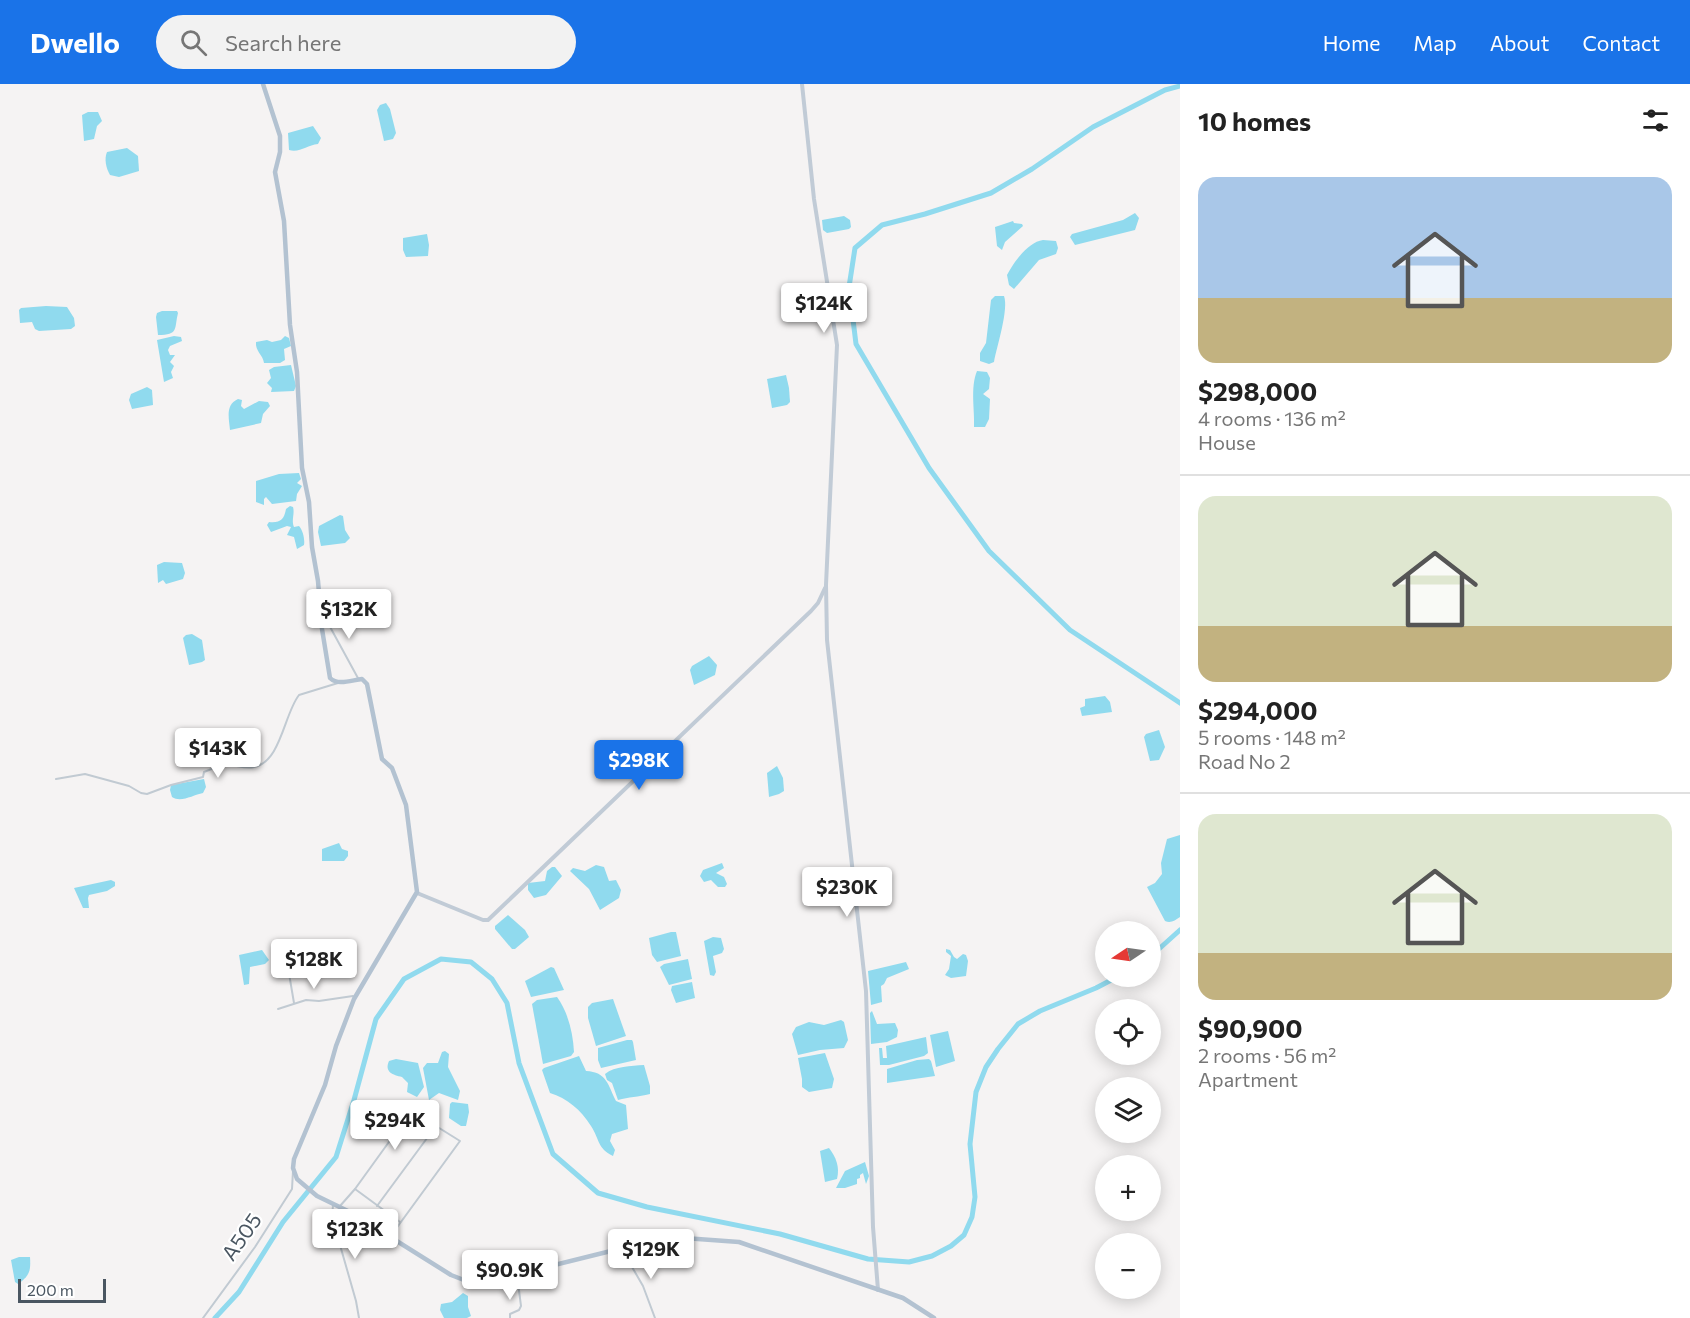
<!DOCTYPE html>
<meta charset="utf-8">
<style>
body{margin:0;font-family:Commissioner,sans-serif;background:#f2f2f2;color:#222;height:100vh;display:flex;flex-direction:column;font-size:22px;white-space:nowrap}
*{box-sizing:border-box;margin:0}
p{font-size:20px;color:#767676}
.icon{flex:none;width:33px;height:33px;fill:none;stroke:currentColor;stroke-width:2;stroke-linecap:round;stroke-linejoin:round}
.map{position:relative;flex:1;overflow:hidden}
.sheet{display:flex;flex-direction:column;background:#fff;width:510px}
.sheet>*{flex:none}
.needle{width:39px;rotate:257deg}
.buttons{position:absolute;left:1095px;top:837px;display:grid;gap:12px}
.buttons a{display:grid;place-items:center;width:66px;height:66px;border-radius:50%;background:#fff;box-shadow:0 3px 15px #0003;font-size:30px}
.scale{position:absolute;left:18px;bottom:15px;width:88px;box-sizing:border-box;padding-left:6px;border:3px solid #4a5661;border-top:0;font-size:16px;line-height:21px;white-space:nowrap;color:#4a5661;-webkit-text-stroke:4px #fff;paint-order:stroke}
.price{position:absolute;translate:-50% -51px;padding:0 14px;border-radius:6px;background:#fff;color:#222;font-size:20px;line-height:39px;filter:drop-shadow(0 2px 3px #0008)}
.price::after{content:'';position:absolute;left:50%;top:36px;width:18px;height:14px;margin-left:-9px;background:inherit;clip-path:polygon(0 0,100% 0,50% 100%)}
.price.active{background:#1a73e8;color:#fff}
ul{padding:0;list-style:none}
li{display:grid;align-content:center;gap:12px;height:318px;padding:0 18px}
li+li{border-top:2px solid #e0e0e0}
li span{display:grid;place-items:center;height:186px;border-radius:18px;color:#555}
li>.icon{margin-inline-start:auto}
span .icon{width:108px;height:108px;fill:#fffc;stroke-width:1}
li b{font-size:26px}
h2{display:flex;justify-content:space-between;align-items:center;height:72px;padding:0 18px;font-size:26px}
header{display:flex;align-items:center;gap:36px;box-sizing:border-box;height:84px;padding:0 30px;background:#1a73e8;color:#fff}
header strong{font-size:28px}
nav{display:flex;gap:33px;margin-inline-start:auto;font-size:21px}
.search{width:420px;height:54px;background:#f2f2f2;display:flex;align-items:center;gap:15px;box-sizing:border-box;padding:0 21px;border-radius:33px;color:#767676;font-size:22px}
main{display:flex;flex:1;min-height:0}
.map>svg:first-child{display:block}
.water{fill:#90daee}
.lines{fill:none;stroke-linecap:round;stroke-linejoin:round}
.river{stroke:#90daee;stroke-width:5}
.minor{stroke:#c1cad2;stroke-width:2}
.secondary{stroke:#c1cbd6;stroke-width:4}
.primary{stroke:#b3c2d1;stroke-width:4.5}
.labels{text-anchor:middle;stroke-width:4.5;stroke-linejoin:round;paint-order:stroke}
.street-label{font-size:21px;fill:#4a5661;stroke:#fff}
</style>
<header>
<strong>Dwello</strong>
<div class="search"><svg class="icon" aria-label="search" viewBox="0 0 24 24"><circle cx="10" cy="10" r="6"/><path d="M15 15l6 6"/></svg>Search here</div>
<nav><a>Home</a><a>Map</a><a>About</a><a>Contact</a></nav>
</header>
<main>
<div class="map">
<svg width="1180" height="1234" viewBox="0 0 1180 1234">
<rect width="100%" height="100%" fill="#f5f3f3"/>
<!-- water -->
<g class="water">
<path d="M386 19 390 25 396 49 393 55 384 57 377 26 380 21Z"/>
<path d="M88 28H98L102 37 97 42 94 55 84 57 82 31Z"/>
<path d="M313 42 321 54 318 60C307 61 300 69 289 66L288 49Z"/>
<path d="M127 64 138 72 139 87 119 93 110 91C106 84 104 75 107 68Z"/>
<path d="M1135 129 1139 134 1135 146 1075 161 1070 153 1072 150 1123 136Z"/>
<path d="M844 132 850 136 851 143 849 145 827 149 823 146 822 136Z"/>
<path d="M1013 137 1014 139 1022 140 1023 142 1005 158 1002 166 997 162 995 143Z"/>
<path d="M427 150 429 161 428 172 406 173 403 166V154Z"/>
<path d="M1043 156 1056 157 1058 164 1056 170 1039 176 1014 205 1009 201 1007 191C1014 178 1028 158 1043 156Z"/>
<path d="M995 212H1004C1009 225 997 262 994 278L989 280 980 277V269L986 259 991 216Z"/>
<path d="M46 222 67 223 74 234 75 242 71 245 39 247 35 245 32 238 20 239 19 226 21 224Z"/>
<path d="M162 227H177L178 229C174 245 179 251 158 251L156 233 157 229Z"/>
<path d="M174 252 181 253 182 257 170 262 168 266 170 271H175L170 278 174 282 171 288 173 294 164 298 157 256Z"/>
<path d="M285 252 289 254 291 262 284 265 285 276 280 279H264C263 271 255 267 256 258L267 256 272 258 281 256Z"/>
<path d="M291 281 296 302 294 307 271 308 272 304 267 299 271 294 269 286 274 283Z"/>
<path d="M977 287 987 288 990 294 989 305 983 310 990 315 989 335 985 343H974C975 326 970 304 977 287Z"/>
<path d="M786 291 789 304 790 318 787 321 772 324 767 295Z"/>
<path d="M147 303 152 306 153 321 132 325 129 316 131 310Z"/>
<path d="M238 315 242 316 241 322 244 325 259 317 268 318 270 322 263 330 261 339 230 346C229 334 225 321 238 315Z"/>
<path d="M299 389 301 395 297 399 302 402 297 410 296 417 272 420 266 413 264 415V421L256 418V397L279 390Z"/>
<path d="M290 422 293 423C295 430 291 436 294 443L299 442C303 446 305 456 304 461L297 465 294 453 287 451 291 443 287 442 271 448 267 441 269 438C280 439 284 436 286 425Z"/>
<path d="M340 431 343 432 345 446 350 454 345 459 321 462 318 448 319 442Z"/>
<path d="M164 478 182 479 185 489 183 495 166 500 163 496 158 499 157 481Z"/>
<path d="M192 550 202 556 205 576 202 578 189 581 183 554 186 551Z"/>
<path d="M709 572 717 581 715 591 694 601 690 586 692 582Z"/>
<path d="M1105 612 1110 618 1112 628 1082 632 1080 624 1085 622V615Z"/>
<path d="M1159 646 1165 663 1159 676 1150 677 1144 653 1146 650Z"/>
<path d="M777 682 783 694 784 707 779 710 769 713 767 689Z"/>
<path d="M204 695 206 703 203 709C193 711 181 719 172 713L170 706 171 701Z"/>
<path d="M1180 751V833C1175 836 1171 840 1165 837L1147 803 1155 799 1162 790 1161 779 1167 755Z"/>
<path d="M339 759 342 765 348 767V772L344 777H322V765Z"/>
<path d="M722 779 724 784 716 789 724 793 727 800 725 803H718L711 796 704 798 700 792 703 786Z"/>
<path d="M596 781 604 783 609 797 616 796 621 806 619 814 600 826 589 805 570 787 573 784 585 787Z"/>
<path d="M552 783H555L562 792 546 811 534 814 528 806V799L545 797 547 787Z"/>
<path d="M111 796 115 798V802L107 807 89 811 88 814 89 824H83L74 804Z"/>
<path d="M508 831 525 846 529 853 515 865H512L495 845V842Z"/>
<path d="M671 848H676L681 872 657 878 652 871 649 854Z"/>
<path d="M713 853 721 854 724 865 722 869 713 872 716 888 714 892 710 891 704 857Z"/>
<path d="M946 865 950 866 954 873 957 875 963 870 966 871 968 877 966 892 951 894 945 891 949 885 951 872 946 868Z"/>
<path d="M262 866 269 876 265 880 250 883 249 900 244 901 239 871Z"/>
<path d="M688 875 692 895 669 901 660 883 664 880Z"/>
<path d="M906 878 909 885 887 894 884 900 881 902 882 918 871 921 868 887Z"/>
<path d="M551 883 554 884 564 906 531 913 525 897Z"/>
<path d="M692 898 695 914 676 919 671 906 672 902Z"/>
<path d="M557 913C568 928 573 949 574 968L571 972 543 980 532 920 537 916Z"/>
<path d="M613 915 626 952 596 962 588 934V923L592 919Z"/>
<path d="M872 927 877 940 895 939 898 946 897 953 887 958 871 960 870 929Z"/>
<path d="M841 936 844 938 848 956 844 964 820 966 798 971 792 950 796 943 809 938 824 941Z"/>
<path d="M948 947 955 977 936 983 930 951Z"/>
<path d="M926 953 928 969 924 972 889 981H880L879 964H882L883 974H887L886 962Z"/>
<path d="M627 956H632L633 958 636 976 601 984 598 976V964Z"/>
<path d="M445 967 449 970 448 983 460 1007 458 1016 439 1009 429 1016 423 984 427 979H438L442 968Z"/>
<path d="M825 969 834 995 832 1004 809 1008 802 1003V995L798 974Z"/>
<path d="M579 972 586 987C607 988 608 1001 616 1017L626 1021 628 1045 612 1050 610 1057 615 1066 613 1072C597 1064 600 1056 591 1042 581 1026 567 1014 550 1009L542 986 544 984Z"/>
<path d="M396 975 418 979 424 1003 417 1013 407 1008 408 999 402 993C393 991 384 988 389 977Z"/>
<path d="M929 975 931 977 935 992 887 999V985L917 976Z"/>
<path d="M644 981 650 1002V1010C638 1013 629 1013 618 1016L612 999 607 996 605 990C615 982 631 982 644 981Z"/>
<path d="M452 1018 468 1020 469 1028 466 1042H461L449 1034 450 1020Z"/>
<path d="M829 1064C836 1073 840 1083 837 1095L825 1098 820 1067Z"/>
<path d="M865 1078 869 1092 866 1100 863 1089 860 1091V1094L857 1095V1100L845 1104H836L845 1087Z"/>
<path d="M19 1173H30C31 1188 29 1192 18 1200L15 1198 11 1176Z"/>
<path d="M463 1209 468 1212V1223L471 1232 467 1234H444L440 1226 441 1220 452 1218Z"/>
</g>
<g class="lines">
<!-- river -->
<g class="river">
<path d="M1180 2 1165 6 1093 43 1032 85 991 109 925 130 882 141 855 164 849 203 856 260 929 384 989 467 1070 546 1180 619"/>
<path d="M1150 873 1180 846"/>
<path d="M215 1234 239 1208 283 1138 336 1073 354 1016 376 935 404 895 441 875 471 878 492 895 507 919 519 979 553 1070 598 1109 647 1123 780 1150 868 1175 909 1178 932 1172 951 1162 964 1151 972 1133 975 1113 970 1060 976 1008 986 983 998 965 1018 940 1040 927 1096 904 1119 892"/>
</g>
<!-- minor -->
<g class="minor">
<path d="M323 530 359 596"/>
<path d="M56 695 85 690 129 702 141 709 147 710 171 701 203 693 204 688C211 685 223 681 231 681 239 682 246 685 254 683 281 678 284 630 299 611L338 599"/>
<path d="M285 866 294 919"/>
<path d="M278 925 306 916 319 917 353 912"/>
<path d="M355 1105 400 1138"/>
<path d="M333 1121 332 1133 356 1217 359 1234"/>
<path d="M340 1122 355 1105 412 1026 436 1042"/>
<path d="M377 1122 436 1042 460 1057 390 1153"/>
<path d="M631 1164 632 1183 643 1202 655 1234"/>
<path d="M203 1234 255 1163 292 1105 293 1087"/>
<path d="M510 1234V1230L519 1226 521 1222 517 1191"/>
</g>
<!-- secondary -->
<g class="secondary">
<path d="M802 0 814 115 837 261 826 501 827 556 866 907 873 1143 878 1206"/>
<path d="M417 809 483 836H488L811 527 818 519 825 504"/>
</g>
<!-- primary -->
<path class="primary" d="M263 0 280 52V68L275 88 284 137 290 241 297 288 302 384 309 418 312 463 318 497 322 545 330 594C338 602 352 596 362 595L367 600 382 675 392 684 406 721 417 808 354 915 336 962 325 1001 294 1075 293 1084 297 1095 317 1112 352 1129 451 1191 469 1198 482 1199 631 1162 659 1157 684 1154 739 1158 903 1214 934 1234"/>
</g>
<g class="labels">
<!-- street labels -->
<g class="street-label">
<text transform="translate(242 1153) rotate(-55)" y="7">A505</text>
</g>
</g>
</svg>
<div class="buttons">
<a><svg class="needle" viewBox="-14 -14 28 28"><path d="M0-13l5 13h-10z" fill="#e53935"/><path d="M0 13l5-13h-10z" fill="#767676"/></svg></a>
<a><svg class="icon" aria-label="locate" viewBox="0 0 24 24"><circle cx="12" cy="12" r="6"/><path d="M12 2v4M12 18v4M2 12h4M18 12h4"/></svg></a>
<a><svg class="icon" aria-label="layers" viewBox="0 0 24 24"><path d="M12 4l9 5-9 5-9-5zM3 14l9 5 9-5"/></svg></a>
<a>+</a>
<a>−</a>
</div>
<div class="scale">200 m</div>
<b class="price" style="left:824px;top:250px">$124K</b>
<b class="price" style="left:349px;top:556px">$132K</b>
<b class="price" style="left:218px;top:695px">$143K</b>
<b class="price active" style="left:639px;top:707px">$298K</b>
<b class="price" style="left:847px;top:834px">$230K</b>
<b class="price" style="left:314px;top:906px">$128K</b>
<b class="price" style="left:395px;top:1067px">$294K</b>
<b class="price" style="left:355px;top:1176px">$123K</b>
<b class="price" style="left:651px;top:1196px">$129K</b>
<b class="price" style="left:510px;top:1217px">$90.9K</b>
</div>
<section class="sheet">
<h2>10 homes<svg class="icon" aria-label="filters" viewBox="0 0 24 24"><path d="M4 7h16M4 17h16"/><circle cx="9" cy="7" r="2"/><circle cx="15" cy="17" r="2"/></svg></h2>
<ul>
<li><span style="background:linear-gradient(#a9c7e8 65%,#c2b280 0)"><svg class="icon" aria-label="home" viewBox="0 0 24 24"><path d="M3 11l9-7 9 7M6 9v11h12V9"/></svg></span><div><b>$298,000</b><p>4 rooms · 136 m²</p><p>House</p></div></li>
<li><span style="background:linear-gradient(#dfe7d0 70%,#c2b280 0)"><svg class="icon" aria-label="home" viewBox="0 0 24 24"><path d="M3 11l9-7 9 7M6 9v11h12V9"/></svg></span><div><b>$294,000</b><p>5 rooms · 148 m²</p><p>Road No 2</p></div></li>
<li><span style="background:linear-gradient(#dfe7d0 75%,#c2b280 0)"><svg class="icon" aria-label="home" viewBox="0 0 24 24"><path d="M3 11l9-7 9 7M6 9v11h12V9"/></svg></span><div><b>$90,900</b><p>2 rooms · 56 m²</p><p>Apartment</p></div></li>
</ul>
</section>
</main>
